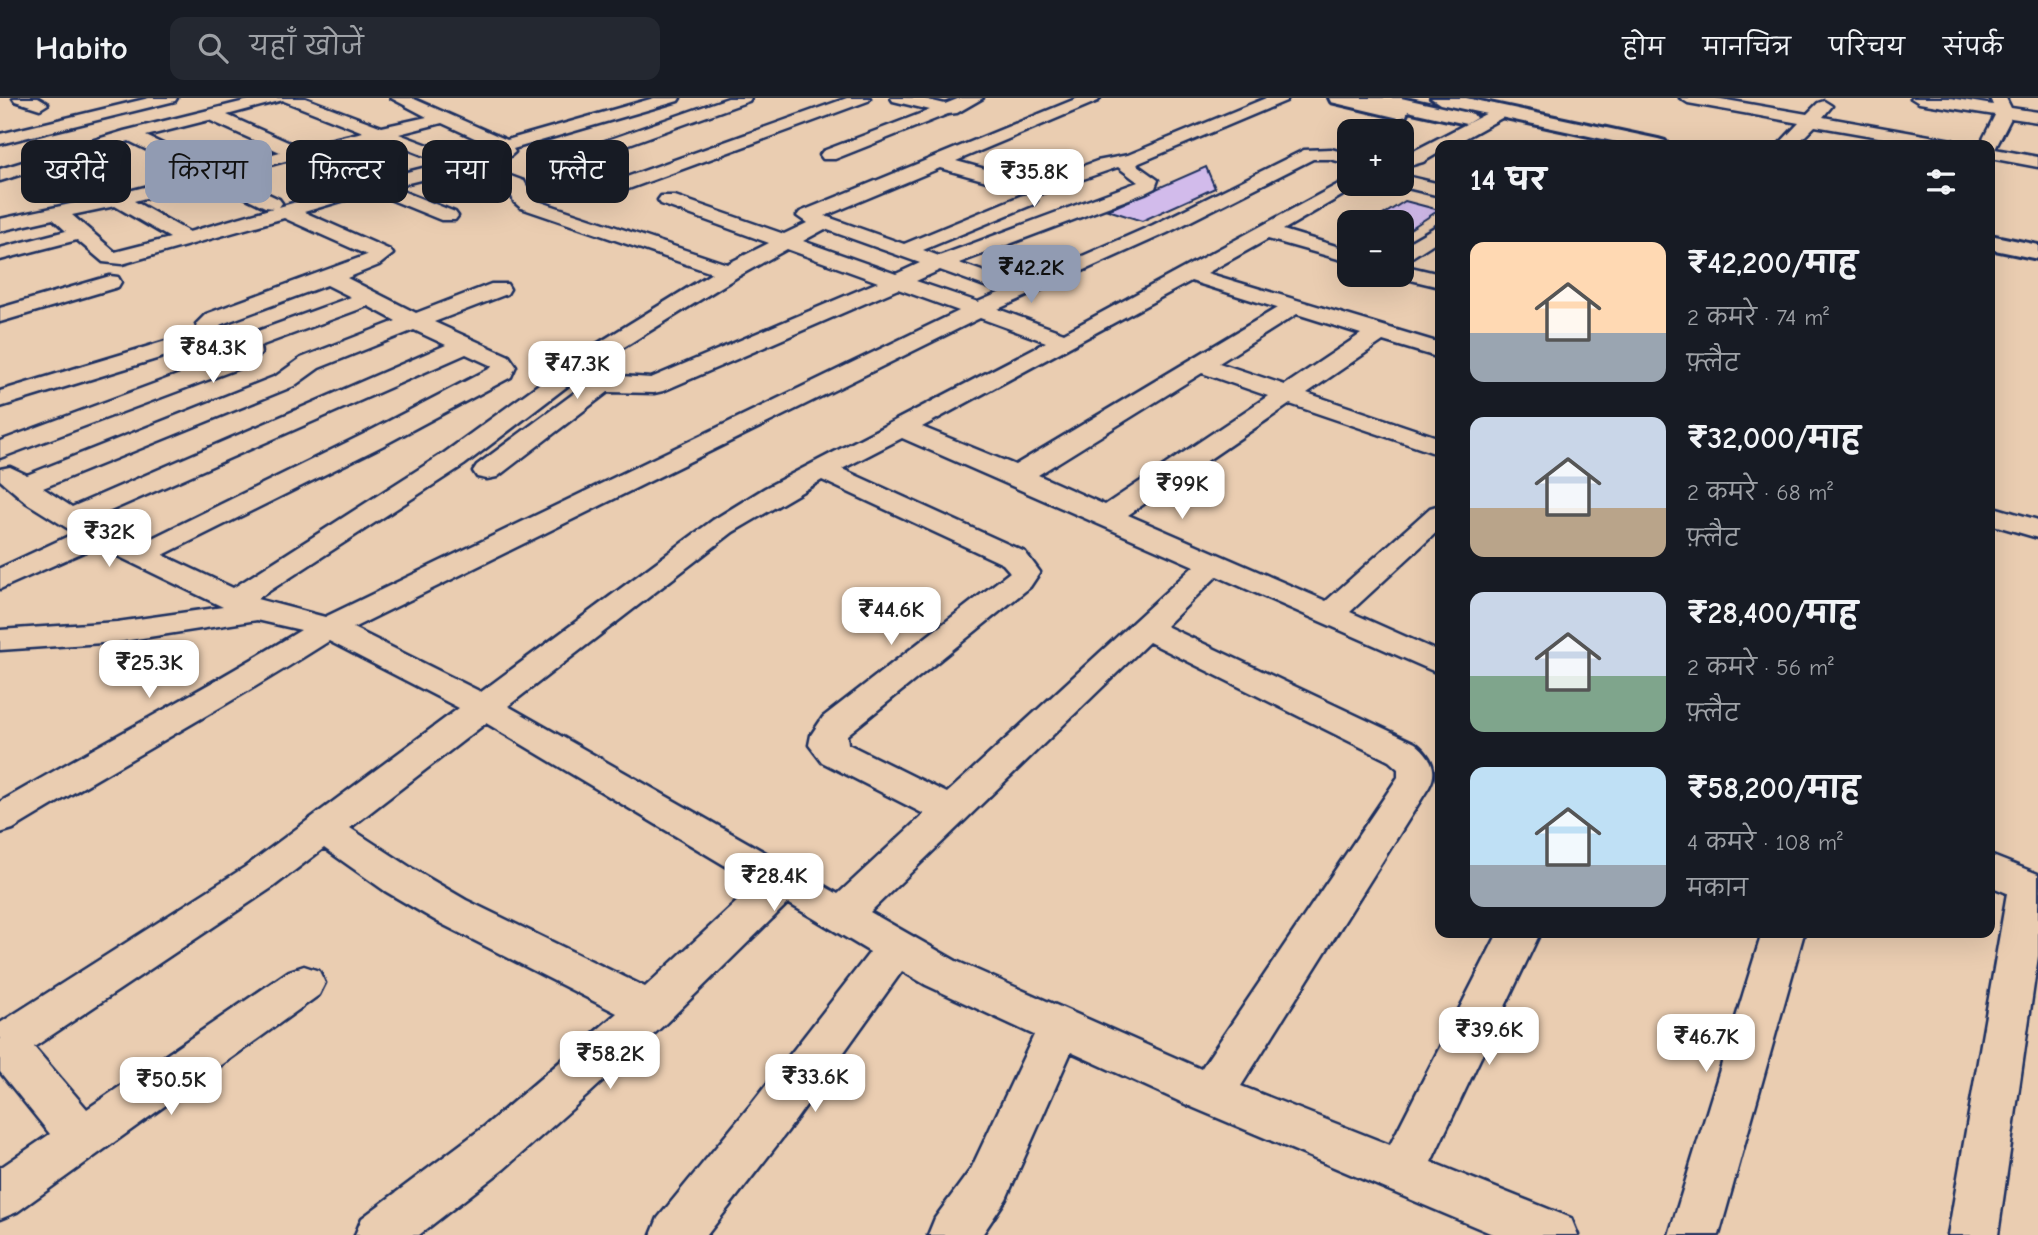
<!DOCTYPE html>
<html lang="hi">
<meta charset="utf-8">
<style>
body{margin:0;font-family:"Comic Neue","Playpen Sans Deva",sans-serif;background:#242831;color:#f1f3f6;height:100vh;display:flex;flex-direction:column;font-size:26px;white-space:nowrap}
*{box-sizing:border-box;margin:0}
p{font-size:23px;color:#9ea1a6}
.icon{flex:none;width:38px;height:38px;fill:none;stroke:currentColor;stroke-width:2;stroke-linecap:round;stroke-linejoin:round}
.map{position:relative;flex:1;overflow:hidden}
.side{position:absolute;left:1435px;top:42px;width:560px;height:798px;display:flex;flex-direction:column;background:#171b24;border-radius:14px;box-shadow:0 7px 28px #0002}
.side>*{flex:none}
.hud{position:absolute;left:21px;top:42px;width:665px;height:63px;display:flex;gap:14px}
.controls{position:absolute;left:1337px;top:21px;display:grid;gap:14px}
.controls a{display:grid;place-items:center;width:77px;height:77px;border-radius:14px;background:#171b24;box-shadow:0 7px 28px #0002;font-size:35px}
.price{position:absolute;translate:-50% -60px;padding:0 16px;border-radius:14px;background:#fff;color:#222;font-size:23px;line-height:46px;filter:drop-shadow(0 2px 4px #0008)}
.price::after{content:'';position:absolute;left:50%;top:42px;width:21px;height:16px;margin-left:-10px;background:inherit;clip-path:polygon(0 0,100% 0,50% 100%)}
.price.current{background:#919bb2;color:#111}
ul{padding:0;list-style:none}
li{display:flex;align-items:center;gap:21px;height:175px;padding:0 35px}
li span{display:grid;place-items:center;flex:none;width:196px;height:140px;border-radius:14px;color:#555}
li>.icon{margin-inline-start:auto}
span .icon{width:84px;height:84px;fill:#fffc;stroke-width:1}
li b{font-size:30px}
h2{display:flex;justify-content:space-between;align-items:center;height:84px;padding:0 35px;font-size:30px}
.pill{padding:0 24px;border-radius:14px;background:#171b24;box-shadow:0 7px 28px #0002;font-size:24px;line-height:63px}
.pill.current{background:#919bb2;color:#111}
header{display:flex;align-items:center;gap:42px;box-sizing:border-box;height:98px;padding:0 35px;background:#171b24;border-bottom:2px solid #363941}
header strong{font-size:33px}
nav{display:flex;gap:38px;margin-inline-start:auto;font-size:24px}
.search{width:490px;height:63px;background:#242831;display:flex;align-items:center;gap:18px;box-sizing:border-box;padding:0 24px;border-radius:14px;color:#9ea1a6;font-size:26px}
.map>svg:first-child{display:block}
.building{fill:#d2bbeb;stroke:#1b2f5e;stroke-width:2}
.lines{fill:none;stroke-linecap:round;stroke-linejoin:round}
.minor-casing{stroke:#1b2f5e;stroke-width:5}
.major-casing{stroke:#1b2f5e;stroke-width:6}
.minor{fill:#eacdb1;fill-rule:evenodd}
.major{fill:#eacdb1;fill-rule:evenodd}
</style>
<header>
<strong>Habito</strong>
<div class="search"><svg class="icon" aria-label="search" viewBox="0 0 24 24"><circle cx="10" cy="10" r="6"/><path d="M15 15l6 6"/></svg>यहाँ खोजें</div>
<nav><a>होम</a><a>मानचित्र</a><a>परिचय</a><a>संपर्क</a></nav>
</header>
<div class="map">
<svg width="2038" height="1137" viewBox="0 0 2038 1137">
<rect width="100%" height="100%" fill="#eacdb1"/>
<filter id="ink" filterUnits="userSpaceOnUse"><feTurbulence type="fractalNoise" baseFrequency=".0143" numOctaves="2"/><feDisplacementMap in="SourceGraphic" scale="14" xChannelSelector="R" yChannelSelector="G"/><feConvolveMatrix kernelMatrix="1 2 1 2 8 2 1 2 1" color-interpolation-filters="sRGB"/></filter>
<g filter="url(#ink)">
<!-- building -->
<g class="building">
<path d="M1206 69 1215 90 1142 123 1108 112Z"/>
<path d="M1405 103 1439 112 1410 131 1402 129V124L1375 122Z"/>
</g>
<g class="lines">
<defs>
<g id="minor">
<path d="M13 0H38L48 6 40 11 15 3Z"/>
<path d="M149 0H177L175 3 0 46V36Z"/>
<path d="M257 0H305L382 29 427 19 391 0H412L507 42 654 0H680L678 3 513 51 515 54 508 60 481 67 524 83 535 102 727 166 769 145 661 106 658 102 661 98H675L784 136 807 125 797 118 800 114 1078 0H1100L1098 3 956 63 1036 85 1097 63 1128 57 1266 0H1288L1286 3 1139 65 1137 67 1158 82 1155 90 1145 95 959 165 1019 186 1153 127 1304 52 1331 51 1349 56V66L1330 61H1313L1167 135 998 211 1064 235 1346 82 1349 81V86H1362L1283 132 1349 152V164L1268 141 1207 175 1440 245V260L1383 243 1307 295 1440 340V357L1290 306 1128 417 1326 503 1430 410 1440 407V431L1350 514 1440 554V576L1217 478 1166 528 1415 645C1430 657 1439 671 1429 689L1241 988 1390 1047 1498 835H1540L1431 1064 1571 1120 1578 1137H1495L1194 1010 1071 954 1006 1101 982 1137H928L935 1120 971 1071 1034 937 926 887 902 873 787 1034 707 1137H651L658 1120 753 1004 870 854 788 805 666 925 590 995 504 1071 419 1137H355L362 1120 485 1028 617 915 438 824 385 793 324 750 273 789 34 949 87 1011 289 873 304 868 319 873 325 885 319 897 17 1114 0 1121V1070L50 1036 0 974V925L245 769 459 610 329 543C226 609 118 667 13 731L0 735V704C100 646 203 592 301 532L257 522 117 544 0 552V532L117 524 223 509 97 448 0 491V470L75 435 27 405 0 382V371L10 369 27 377 276 278 301 260 396 223 368 208 260 248 261 256 250 266 0 360V343L234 256 244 238 351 199 327 187 222 226 220 227 225 234 215 243 0 309V293L199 233 196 226 206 216 367 157 284 120 122 166 103 164 77 142 0 162V150L66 133 53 121 0 133V121L94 101 45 69 0 83V71L124 33ZM283 2 284 3 363 34 299 49 227 17ZM209 22 280 54 215 71 146 38ZM442 25 492 48V53L463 60 399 36ZM379 40 443 65 375 82 315 56ZM129 43 196 76 113 97 62 64ZM296 60 355 87 279 109 282 105 279 101 230 78ZM1118 69 1138 84 939 158 923 152 1034 106 1037 102 1027 96 1020 98 904 146 825 118 940 70 1037 97ZM461 72 509 90 514 104 521 110 712 175 579 257 444 355 233 490 163 457 382 348 511 279 516 268 509 258 434 224 507 196 510 191 507 186H491L416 215 347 180 379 167 393 156 390 152 304 114 372 94 441 122H455L458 118 455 114 392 89ZM211 83 265 109 273 110 189 134 134 103ZM115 108 170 140 115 154 72 117ZM825 131 920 165 896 176 803 143ZM787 151 878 184 651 280 621 278 592 282 477 367 473 373 477 379 487 381 497 379 608 294 654 295 663 293 898 191 959 213 325 519 257 501 464 367 595 267 737 179ZM940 172 1001 194 978 204 916 183ZM1191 183 1277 210 1015 367 922 329ZM1297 216 1361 236 1285 287 1219 265ZM980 220 1046 244 765 390 713 422 481 594 353 530ZM414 232 446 247 72 409 43 390 294 288 319 270ZM466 256 492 268 491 270 364 336 140 446 92 421ZM1202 275 1268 298 1105 407 1038 377ZM902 340 1194 468 947 695 848 646 847 637 1030 489 1040 474 1025 454 842 371ZM822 382 1003 466 1010 474 823 619 811 637 809 647 822 664 924 716 838 796 508 608 733 434ZM1149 544 1389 663 1398 671V679L1201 971 956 863 870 814ZM486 625 756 786 645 889 466 802 413 771 350 730Z"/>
<path d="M728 0H751L749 3 571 67 611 81H621L847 0H870L868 3 623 93 602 91 548 71 545 67 548 63Z"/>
<path d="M891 0H920L945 6 960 0H983L957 15 948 16 835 61H823L820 57 823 53 930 12 893 3Z"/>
<path d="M1680 0H1715L1807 16 1818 5 1824 3 1832 8 1823 19 1952 42 1961 47H1924L1815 28 1796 47H1778L1799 25 1688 5Z"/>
<path d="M1911 0H1950L1993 7 1990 0H2006L2011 10 2038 14V24L2011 20 1995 51 2038 59V69L1990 60V47H1980L1995 17 1919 5Z"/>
<path d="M1501 8 1509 13 1507 17 1453 47H1440V54L1423 64 1402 70V59Z"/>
<path d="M1402 77 1440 86V98L1395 87 1402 86Z"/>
<path d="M1440 126V141L1409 161 1402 163V148Z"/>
<path d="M1402 167 1440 176V189L1394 178 1402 177Z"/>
<path d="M110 178 118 179 121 184 118 189 0 224V210Z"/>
<path d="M1990 408 2038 422V440L1990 426Z"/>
<path d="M1990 757 2038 776V858L1998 1137H1948L2007 795 1990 788Z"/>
<path d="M1762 835H1804L1719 1137H1669Z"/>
</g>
<g id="major">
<path d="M1329 0H1401L1473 16 1476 20 1466 26 1408 13 1406 18 1399 20 1331 4Z"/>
<path d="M1431 0H1466L1658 41 1665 43 1668 47H1631L1440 6Z"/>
<path d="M1990 137 2038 147V161L1990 151Z"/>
</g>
</defs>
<!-- minor casing -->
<use href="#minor" class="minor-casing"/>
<!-- major casing -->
<use href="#major" class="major-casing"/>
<!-- minor -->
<use href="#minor" class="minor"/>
<!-- major -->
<use href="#major" class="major"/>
</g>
</g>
</svg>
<div class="controls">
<a>+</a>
<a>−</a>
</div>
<b class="price" style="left:1034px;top:111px">₹35.8K</b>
<b class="price current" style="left:1031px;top:207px">₹42.2K</b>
<b class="price" style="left:213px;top:287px">₹84.3K</b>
<b class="price" style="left:577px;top:303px">₹47.3K</b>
<b class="price" style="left:1182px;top:423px">₹99K</b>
<b class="price" style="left:109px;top:471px">₹32K</b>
<b class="price" style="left:891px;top:549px">₹44.6K</b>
<b class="price" style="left:149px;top:602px">₹25.3K</b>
<b class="price" style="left:774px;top:815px">₹28.4K</b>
<b class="price" style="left:1489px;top:969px">₹39.6K</b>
<b class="price" style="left:1706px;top:976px">₹46.7K</b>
<b class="price" style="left:610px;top:993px">₹58.2K</b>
<b class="price" style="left:815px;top:1016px">₹33.6K</b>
<b class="price" style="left:171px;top:1019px">₹50.5K</b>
<div class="hud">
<a class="pill">खरीदें</a>
<a class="pill current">किराया</a>
<a class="pill">फ़िल्टर</a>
<a class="pill">नया</a>
<a class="pill">फ़्लैट</a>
</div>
<section class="side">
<h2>14 घर<svg class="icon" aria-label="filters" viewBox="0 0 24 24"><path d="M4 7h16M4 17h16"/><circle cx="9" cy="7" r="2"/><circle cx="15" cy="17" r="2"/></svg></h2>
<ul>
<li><span style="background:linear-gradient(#ffd9b3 65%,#9aa5b1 0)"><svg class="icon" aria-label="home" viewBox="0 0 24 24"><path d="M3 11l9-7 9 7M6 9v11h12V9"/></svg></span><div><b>₹42,200/माह</b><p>2 कमरे · 74 m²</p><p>फ़्लैट</p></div></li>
<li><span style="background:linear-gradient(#c9d6e8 65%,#b9a48a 0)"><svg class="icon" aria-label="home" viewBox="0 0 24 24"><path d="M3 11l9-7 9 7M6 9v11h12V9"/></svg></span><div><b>₹32,000/माह</b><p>2 कमरे · 68 m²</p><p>फ़्लैट</p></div></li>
<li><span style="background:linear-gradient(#c9d6e8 60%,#7fa58c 0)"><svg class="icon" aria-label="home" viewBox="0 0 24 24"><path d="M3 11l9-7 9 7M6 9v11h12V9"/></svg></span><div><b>₹28,400/माह</b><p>2 कमरे · 56 m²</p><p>फ़्लैट</p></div></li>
<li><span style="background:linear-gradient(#bfe0f5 70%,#9aa5b1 0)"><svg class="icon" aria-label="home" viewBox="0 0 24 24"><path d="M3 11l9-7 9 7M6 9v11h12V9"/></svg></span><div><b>₹58,200/माह</b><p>4 कमरे · 108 m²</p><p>मकान</p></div></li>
</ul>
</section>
</div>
